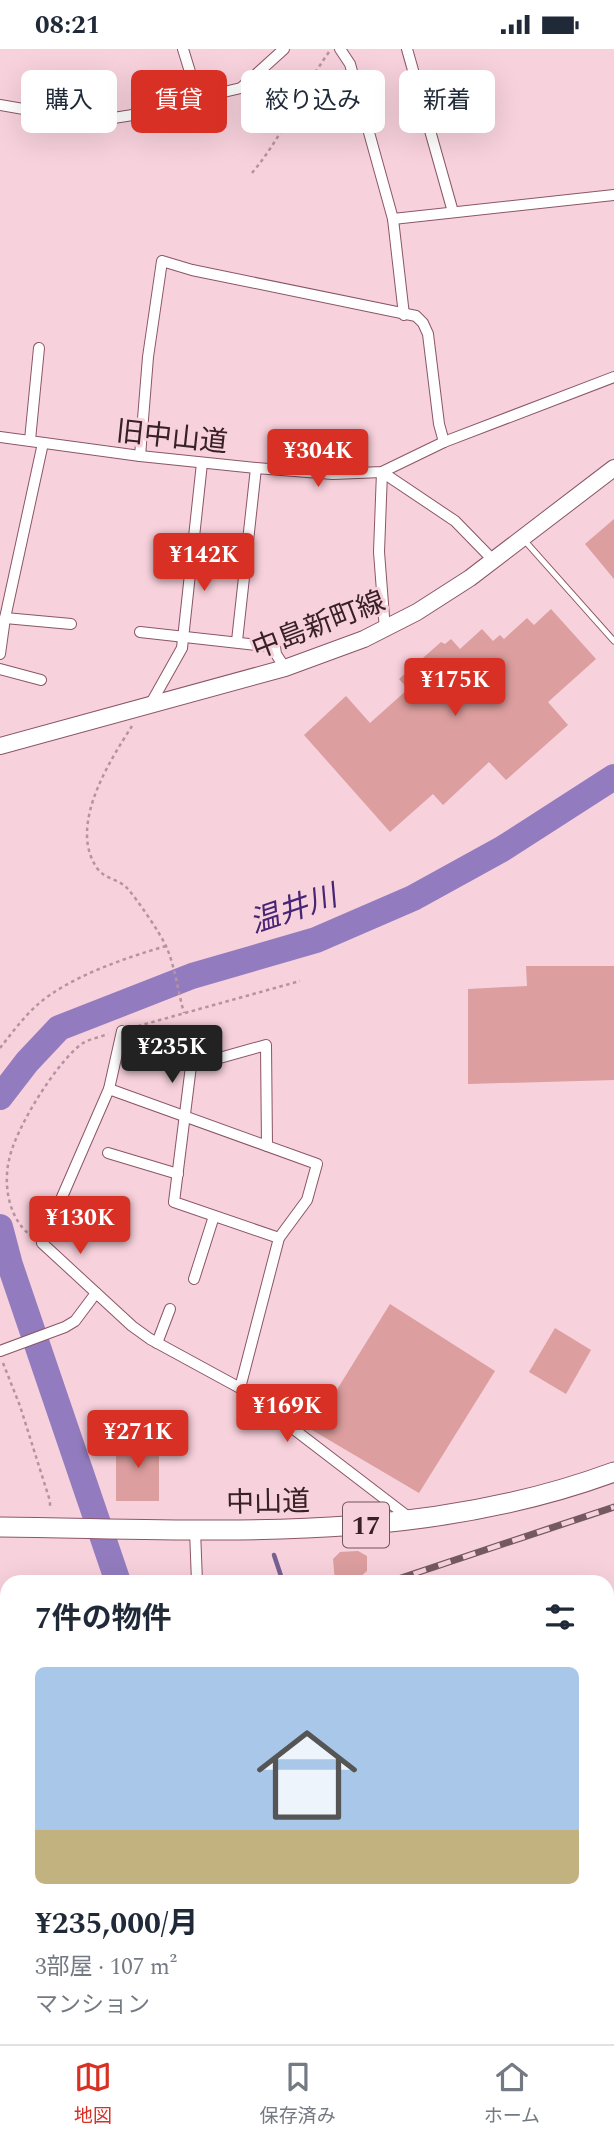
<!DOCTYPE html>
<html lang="ja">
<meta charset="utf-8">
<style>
body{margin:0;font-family:Spectral,"Noto Sans JP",serif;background:#f6f6f7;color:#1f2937;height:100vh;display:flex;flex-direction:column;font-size:26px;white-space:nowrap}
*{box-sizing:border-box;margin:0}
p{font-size:23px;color:#747a83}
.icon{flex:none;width:38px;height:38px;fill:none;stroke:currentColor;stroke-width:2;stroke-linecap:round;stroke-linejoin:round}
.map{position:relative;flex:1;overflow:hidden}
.panel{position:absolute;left:0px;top:1526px;width:614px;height:469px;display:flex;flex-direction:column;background:#fff;border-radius:21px 21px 0 0;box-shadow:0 7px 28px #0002}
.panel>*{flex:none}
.guide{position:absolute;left:21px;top:21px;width:572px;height:63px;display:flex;gap:14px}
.price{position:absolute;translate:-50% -60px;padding:0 16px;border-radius:7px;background:#d93025;color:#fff;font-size:23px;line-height:46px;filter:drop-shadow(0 2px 4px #0008)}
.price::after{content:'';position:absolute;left:50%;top:42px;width:21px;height:16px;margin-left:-10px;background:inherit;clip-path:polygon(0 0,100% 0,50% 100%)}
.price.on{background:#222;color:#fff}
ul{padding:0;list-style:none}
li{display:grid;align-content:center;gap:14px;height:371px;padding:0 35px}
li+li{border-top:2px solid #e0e1e3}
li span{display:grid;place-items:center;height:217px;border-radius:10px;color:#555}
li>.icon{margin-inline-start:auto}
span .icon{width:126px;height:126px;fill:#fffc;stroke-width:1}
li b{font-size:30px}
h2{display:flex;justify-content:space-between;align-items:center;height:84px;padding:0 35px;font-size:30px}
.pill{padding:0 24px;border-radius:10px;background:#fff;box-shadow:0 7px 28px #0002;font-size:24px;line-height:63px}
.pill.on{background:#d93025;color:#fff}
.status{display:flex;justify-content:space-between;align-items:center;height:49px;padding:0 35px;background:#fff;direction:ltr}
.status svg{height:19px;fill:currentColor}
.tabs{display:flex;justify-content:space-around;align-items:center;height:98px;border-top:2px solid #e0e1e3;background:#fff;font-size:19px;color:#747a83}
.tabs a{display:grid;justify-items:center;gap:4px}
.tabs .on{color:#d93025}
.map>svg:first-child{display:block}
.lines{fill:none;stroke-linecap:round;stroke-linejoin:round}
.stream{stroke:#776092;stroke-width:4.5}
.river{stroke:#927cbf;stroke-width:26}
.building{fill:#dc9e9e}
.service-casing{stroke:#8b5667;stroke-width:7}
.minor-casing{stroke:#8b5667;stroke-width:12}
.secondary-casing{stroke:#8b5667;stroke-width:18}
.trunk-casing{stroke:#8b5667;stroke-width:21}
.motorway-casing{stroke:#8b5667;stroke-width:23}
.path{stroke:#b5949e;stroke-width:2.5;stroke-dasharray:3.5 3.5;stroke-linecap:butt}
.service{stroke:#fff;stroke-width:5}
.minor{stroke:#fff;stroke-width:10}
.secondary{stroke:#fff;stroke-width:16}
.trunk{stroke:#fff;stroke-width:19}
.motorway{stroke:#fff;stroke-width:21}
.rail-casing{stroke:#755962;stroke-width:7}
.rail{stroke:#f7d1dc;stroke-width:4.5;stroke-dasharray:13;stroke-linecap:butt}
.labels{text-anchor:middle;stroke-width:6;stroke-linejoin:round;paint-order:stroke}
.shield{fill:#f7d1dc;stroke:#71555e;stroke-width:2}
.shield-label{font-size:26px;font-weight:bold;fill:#372028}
.street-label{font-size:28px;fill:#372028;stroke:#f7d1dc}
.water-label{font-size:30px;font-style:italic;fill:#472575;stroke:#f7d1dc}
</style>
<div class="status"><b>08:21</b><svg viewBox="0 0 49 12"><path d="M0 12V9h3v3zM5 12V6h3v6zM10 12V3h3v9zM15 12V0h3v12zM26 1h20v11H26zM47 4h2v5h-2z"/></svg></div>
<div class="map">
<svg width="614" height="1995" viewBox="0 0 614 1995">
<rect width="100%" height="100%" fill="#f7d1dc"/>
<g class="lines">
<!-- stream -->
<g class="stream">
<path d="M274 1506 283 1533"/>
<path d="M423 1988 431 1995"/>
</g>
<!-- river -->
<g class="river">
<path d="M0 1048 27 1013 59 979 192 927 316 891 413 849 502 800 614 728"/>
<path d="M0 1178 10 1216 118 1533"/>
<path d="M74 1995 80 1988"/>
</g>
</g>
<!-- building -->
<g class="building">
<path d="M614 470V530L585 495Z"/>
<path d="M551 560 596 610 548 653 568 676 506 731 489 713 443 756 433 745 390 783 304 686 346 647 370 674 408 640 399 630 441 593 445 595 451 590 460 600 482 580 493 592 500 586 504 590 527 569 534 576Z"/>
<path d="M526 917H614V1031L468 1035V940L527 937Z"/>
<path d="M390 1255 495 1322 419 1444 312 1381Z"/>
<path d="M555 1279 591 1301 566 1345 529 1323Z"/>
<rect x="116" y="1390" width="43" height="62"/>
<path d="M358 1502 367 1507V1522L360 1528 363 1533H335L333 1510 340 1503Z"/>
</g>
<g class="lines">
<defs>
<path id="service" d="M525 492 614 592"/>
<g id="minor">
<path d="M183 0 198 49"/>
<path d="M340 0 350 15 393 170 404 266"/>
<path d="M407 0 453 163"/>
<path d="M0 56 75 69 101 71 164 61 198 49 241 39 284 0"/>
<path d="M393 170 614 146"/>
<path d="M0 388 140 407 256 419 333 425 382 423 444 393 614 328"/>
<path d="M30 391 39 299"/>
<path d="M140 407 148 308 162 212 192 221 416 267 423 274 428 285 439 375 444 393"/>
<path d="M5 569 71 575"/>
<path d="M385 581 379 503 382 423 455 472 493 511"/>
<path d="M140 583 275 598 276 605 285 619"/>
<path d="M237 592 256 419"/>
<path d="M0 605 5 569 43 394"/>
<path d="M0 620 41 631"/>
<path d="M150 656 182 599 202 414"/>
<path d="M122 982 109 1040 42 1194 132 1277 150 1290 240 1339 411 1470"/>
<path d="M109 1040 317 1115 307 1151 279 1189 240 1339"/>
<path d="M267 1097 266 996 191 1017 174 1153 279 1189"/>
<path d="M108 1104 178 1125"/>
<path d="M194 1230 214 1167"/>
<path d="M157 1294 170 1260"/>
<path d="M0 1302 65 1278 75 1272 96 1244"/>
<path d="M195 1481 197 1533"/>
<path d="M403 1988 409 1995"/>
<path d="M146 1995V1988"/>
</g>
<path id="secondary" d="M0 697 285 619 364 590 417 563 470 529 614 419"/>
<path id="trunk" d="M0 1478C209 1480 414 1497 614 1423"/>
<g id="motorway">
<path d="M0 1610 7 1618"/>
<path d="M0 1682 7 1690"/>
<path d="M0 1746 7 1754"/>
<path d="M200 1988 206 1995"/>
<path d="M234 1988 241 1995"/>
<path d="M278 1988 286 1995"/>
<path d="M375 1988 382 1995"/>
</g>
</defs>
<!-- service casing -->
<use href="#service" class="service-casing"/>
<!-- minor casing -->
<use href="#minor" class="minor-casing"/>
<!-- secondary casing -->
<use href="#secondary" class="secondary-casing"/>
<!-- trunk casing -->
<use href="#trunk" class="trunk-casing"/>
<!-- motorway casing -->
<use href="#motorway" class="motorway-casing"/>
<!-- path -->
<g class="path">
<path d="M252 124C283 87 301 42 329 3"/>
<path d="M132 677C109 713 68 777 97 819 104 830 119 830 127 839 137 850 160 884 166 897 175 917 178 943 184 964"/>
<path d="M131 979 300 932"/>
<path d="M0 999C11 985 23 969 36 957 68 928 125 909 166 897"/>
<path d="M33 1188C9 1172 3 1137 9 1111 15 1080 57 1012 83 994 90 990 100 988 108 985"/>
<path d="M3 1314 20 1357 50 1452V1460"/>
<path d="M0 1784 7 1793"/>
<path d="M29 1995 34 1988"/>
</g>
<!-- service -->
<use href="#service" class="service"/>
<!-- minor -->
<use href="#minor" class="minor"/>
<!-- secondary -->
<use href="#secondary" class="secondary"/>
<!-- trunk -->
<use href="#trunk" class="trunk"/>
<!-- motorway -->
<use href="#motorway" class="motorway"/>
<defs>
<g id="rail">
<path d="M389 1533 614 1458"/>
<path d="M0 1670 7 1668"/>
</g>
</defs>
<!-- rail casing -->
<use href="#rail" class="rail-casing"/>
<!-- rail -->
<use href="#rail" class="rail"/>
</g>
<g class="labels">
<!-- shield labels -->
<rect class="shield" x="343" y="1453.5" width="46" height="45" rx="5"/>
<g class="shield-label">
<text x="366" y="1485">17</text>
</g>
<!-- street labels -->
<g class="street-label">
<text transform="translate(172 387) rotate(6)" y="10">旧中山道</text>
<text transform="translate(318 575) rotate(-21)" y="10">中島新町線</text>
<text transform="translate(268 1452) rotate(-1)" y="10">中山道</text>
</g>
<!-- water labels -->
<g class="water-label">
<text transform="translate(293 860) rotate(-19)" y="10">温井川</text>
</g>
</g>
</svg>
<b class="price" style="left:318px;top:440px">¥304K</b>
<b class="price" style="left:204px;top:544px">¥142K</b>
<b class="price" style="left:455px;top:669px">¥175K</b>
<b class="price on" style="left:172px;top:1036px">¥235K</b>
<b class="price" style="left:80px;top:1207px">¥130K</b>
<b class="price" style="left:287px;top:1395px">¥169K</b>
<b class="price" style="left:138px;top:1421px">¥271K</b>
<div class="guide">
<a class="pill">購入</a>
<a class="pill on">賃貸</a>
<a class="pill">絞り込み</a>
<a class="pill">新着</a>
</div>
<section class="panel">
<h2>7件の物件<svg class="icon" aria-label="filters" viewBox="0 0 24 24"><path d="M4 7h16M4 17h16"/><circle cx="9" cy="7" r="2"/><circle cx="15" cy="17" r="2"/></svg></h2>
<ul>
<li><span style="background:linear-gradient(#a9c7e8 75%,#c2b280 0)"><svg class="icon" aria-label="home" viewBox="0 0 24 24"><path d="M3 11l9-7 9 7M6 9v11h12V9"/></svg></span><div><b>¥235,000/月</b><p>3部屋 · 107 m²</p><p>マンション</p></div></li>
</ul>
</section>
</div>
<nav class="tabs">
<a class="on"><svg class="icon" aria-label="map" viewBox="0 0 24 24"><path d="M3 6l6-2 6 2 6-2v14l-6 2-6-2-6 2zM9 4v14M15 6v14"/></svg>地図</a>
<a><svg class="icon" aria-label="saved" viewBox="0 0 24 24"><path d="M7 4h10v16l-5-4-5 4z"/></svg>保存済み</a>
<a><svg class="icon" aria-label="home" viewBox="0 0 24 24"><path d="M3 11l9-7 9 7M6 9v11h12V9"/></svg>ホーム</a>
</nav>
